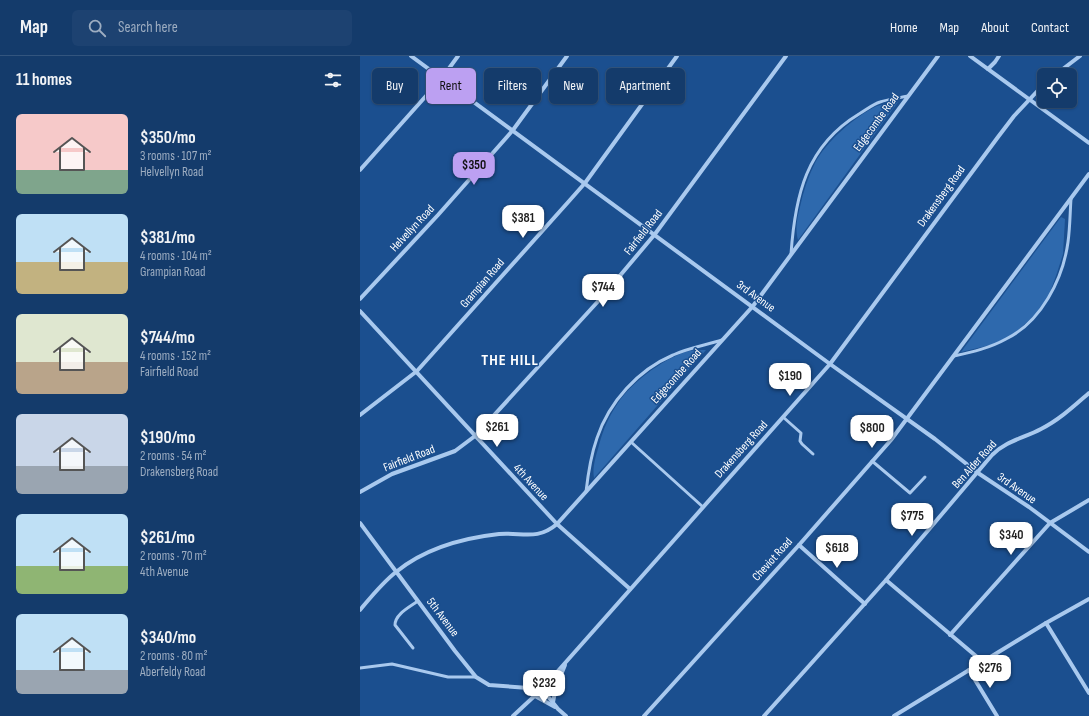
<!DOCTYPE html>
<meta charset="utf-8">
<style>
body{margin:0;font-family:"Sofia Sans Condensed",sans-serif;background:#1d4271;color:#f1f3f6;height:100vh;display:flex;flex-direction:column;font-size:15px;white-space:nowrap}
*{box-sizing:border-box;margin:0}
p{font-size:13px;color:#9dadc1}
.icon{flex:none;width:22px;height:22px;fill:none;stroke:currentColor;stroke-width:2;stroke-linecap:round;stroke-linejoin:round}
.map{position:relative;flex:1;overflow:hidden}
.side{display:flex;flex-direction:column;background:#143b6b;width:360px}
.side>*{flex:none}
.hud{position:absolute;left:12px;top:12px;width:380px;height:36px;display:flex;gap:8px}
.tools{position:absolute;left:677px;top:12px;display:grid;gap:8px}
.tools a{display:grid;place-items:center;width:40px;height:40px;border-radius:6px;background:#143b6b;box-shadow:0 1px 3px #0004,0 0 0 1px #33557e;font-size:20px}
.price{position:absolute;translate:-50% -34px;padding:0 9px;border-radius:8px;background:#fff;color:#222;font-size:13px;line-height:26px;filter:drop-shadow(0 1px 2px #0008)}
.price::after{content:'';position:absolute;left:50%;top:24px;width:12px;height:9px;margin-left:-6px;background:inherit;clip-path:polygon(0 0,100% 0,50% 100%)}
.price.current{background:#bca0f2;color:#111}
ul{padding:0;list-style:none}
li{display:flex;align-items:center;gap:12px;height:100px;padding:0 16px}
li span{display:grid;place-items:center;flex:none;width:112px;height:80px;border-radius:6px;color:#555}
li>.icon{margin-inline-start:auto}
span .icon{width:48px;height:48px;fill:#fffc;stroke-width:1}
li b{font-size:17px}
h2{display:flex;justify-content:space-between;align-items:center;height:48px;padding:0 16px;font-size:17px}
.pill{padding:0 14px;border-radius:6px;background:#143b6b;box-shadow:0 1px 3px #0004,0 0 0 1px #33557e;font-size:14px;line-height:36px}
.pill.current{background:#bca0f2;color:#111}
header{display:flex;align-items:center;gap:24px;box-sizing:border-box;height:56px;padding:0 20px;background:#143b6b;border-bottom:1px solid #33557e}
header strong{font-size:19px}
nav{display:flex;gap:22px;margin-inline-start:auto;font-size:14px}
.search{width:280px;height:36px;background:#1d4271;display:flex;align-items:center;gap:10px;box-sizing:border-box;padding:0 14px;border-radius:6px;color:#9dadc1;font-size:15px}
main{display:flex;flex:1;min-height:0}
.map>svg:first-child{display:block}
.green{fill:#2e69ad}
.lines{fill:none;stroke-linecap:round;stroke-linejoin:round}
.service{stroke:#a9c9ee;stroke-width:3}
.minor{stroke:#a9c9ee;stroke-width:4}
.labels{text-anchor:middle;stroke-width:3;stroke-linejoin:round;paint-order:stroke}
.street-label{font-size:12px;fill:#fff;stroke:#1b4f8f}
.district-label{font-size:16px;font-weight:bold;letter-spacing:1px;fill:#fff;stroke:#1b4f8f}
</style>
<header>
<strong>Map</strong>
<div class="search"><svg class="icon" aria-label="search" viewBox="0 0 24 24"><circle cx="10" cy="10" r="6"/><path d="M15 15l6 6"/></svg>Search here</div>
<nav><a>Home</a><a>Map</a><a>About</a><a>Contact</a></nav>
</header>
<main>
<section class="side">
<h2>11 homes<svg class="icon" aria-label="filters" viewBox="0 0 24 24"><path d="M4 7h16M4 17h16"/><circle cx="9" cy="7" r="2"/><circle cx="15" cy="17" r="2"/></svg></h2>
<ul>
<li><span style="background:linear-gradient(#f6c9c9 70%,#7fa58c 0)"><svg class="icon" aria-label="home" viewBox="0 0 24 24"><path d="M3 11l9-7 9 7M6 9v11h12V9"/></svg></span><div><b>$350/mo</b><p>3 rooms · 107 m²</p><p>Helvellyn Road</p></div></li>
<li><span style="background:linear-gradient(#bfe0f5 60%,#c2b280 0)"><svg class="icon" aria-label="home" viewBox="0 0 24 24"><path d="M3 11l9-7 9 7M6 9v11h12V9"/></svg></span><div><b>$381/mo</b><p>4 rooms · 104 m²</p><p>Grampian Road</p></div></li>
<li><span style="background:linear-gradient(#dfe7d0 60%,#b9a48a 0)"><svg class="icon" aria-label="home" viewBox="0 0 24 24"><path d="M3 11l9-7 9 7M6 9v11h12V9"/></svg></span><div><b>$744/mo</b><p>4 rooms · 152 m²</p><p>Fairfield Road</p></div></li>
<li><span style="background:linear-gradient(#c9d6e8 65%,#9aa5b1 0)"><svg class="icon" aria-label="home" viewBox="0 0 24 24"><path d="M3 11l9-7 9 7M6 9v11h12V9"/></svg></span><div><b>$190/mo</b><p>2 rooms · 54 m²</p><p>Drakensberg Road</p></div></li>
<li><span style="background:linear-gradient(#bfe0f5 65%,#8fb573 0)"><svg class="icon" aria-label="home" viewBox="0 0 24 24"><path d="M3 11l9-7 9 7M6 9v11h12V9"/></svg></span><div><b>$261/mo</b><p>2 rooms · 70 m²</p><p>4th Avenue</p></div></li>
<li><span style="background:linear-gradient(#bfe0f5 70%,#9aa5b1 0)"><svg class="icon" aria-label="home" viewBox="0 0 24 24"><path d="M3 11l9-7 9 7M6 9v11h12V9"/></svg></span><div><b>$340/mo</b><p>2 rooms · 80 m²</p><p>Aberfeldy Road</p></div></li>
</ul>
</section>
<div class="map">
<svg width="729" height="660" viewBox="0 0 729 660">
<rect width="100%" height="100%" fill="#1b4f8f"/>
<!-- green -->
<g class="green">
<path d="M538 46 438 184C435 173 437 162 440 151 443 136 448 121 455 107 466 86 495 60 517 50 523 48 531 47 538 46Z"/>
<path d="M701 161 705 163 703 198 697 217 688 242 675 259 655 277 639 287 601 296Z"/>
<path d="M346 294 234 422C232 411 236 400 239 389 243 374 249 360 258 347 271 327 302 304 325 296 332 294 340 294 346 294Z"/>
</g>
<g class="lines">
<!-- service -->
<g class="service">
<path d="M431 198C435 140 446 90 499 58 506 54 513 48 520 46 529 43 539 42 548 40"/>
<path d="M594 300C612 296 630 292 646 283 681 266 703 223 708 186 710 172 710 157 711 143"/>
<path d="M423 361 441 377 440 385 442 388 453 398"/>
<path d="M271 386 343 451"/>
<path d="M512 405 550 437 565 421"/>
<path d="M226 436C228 418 231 399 237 382 249 346 278 314 313 299 328 292 346 289 362 284"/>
<path d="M53 592 35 569C35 558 50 551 58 545"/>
<path d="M0 612 32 608 88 621H116"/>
</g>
<!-- minor -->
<g class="minor">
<path d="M51 0 470 308 575 383 618 417 669 451 729 496"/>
<path d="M610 0 729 87"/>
<path d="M628 13 635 6 639 0"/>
<path d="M695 19 720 0"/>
<path d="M0 114 82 22 98 0"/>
<path d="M0 243 78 159 153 74 207 0"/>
<path d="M0 255 197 468 270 533"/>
<path d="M0 359 57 315 210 144 225 127 317 0"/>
<path d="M0 436 32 418 95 395 115 380 242 241 295 178 426 0"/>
<path d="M0 467 95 595 116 621 129 629 182 633"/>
<path d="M439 489 505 548"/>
<path d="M526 524 623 606"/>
<path d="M0 554C11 541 22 527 36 516 64 493 103 482 139 478 162 476 177 485 197 468L393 250 578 0"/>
<path d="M686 567 729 637"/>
<path d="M590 579 690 467 729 444"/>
<path d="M609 614 637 660"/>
<path d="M171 632 175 640 195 651"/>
<path d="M182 633 198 653 206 660"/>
<path d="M193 646 196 631 205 609"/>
<path d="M153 660 182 633 470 308 638 81 654 60 684 28"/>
<path d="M284 660 439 489 531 384 729 118"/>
<path d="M404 660 526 524 632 399C646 385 664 382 681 373 699 364 714 350 729 337"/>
<path d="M534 660 686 567 729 543"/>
</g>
</g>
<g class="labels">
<!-- street labels -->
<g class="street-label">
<text transform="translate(516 66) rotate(-54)" y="4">Edgecombe Road</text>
<text transform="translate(581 140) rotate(-54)" y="4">Drakensberg Road</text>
<text transform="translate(52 172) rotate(-47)" y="4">Helvellyn Road</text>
<text transform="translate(283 176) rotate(-52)" y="4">Fairfield Road</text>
<text transform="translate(122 227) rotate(-49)" y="4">Grampian Road</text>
<text transform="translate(396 240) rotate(36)" y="4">3rd Avenue</text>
<text transform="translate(316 320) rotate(-48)" y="4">Edgecombe Road</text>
<text transform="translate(381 393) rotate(-48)" y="4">Drakensberg Road</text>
<text transform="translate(49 402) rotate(-21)" y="4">Fairfield Road</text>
<text transform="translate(614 408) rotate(-48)" y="4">Ben Alder Road</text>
<text transform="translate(171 426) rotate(47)" y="4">4th Avenue</text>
<text transform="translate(657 432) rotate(35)" y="4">3rd Avenue</text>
<text transform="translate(412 503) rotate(-48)" y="4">Cheviot Road</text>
<text transform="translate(83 561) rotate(53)" y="4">5th Avenue</text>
</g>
<!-- district labels -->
<g class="district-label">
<text x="150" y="309">THE HILL</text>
</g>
</g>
</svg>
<div class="tools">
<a><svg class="icon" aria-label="locate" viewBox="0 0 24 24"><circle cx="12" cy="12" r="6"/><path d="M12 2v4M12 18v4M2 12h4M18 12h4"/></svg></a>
</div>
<b class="price current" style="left:114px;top:130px">$350</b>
<b class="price" style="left:163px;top:183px">$381</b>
<b class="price" style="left:243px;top:252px">$744</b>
<b class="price" style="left:430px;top:341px">$190</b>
<b class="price" style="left:137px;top:392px">$261</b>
<b class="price" style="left:512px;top:393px">$800</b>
<b class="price" style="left:552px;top:481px">$775</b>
<b class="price" style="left:651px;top:500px">$340</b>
<b class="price" style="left:477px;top:513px">$618</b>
<b class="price" style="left:630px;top:633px">$276</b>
<b class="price" style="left:184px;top:648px">$232</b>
<div class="hud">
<a class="pill">Buy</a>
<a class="pill current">Rent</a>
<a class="pill">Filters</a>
<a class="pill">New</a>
<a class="pill">Apartment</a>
</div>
</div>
</main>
